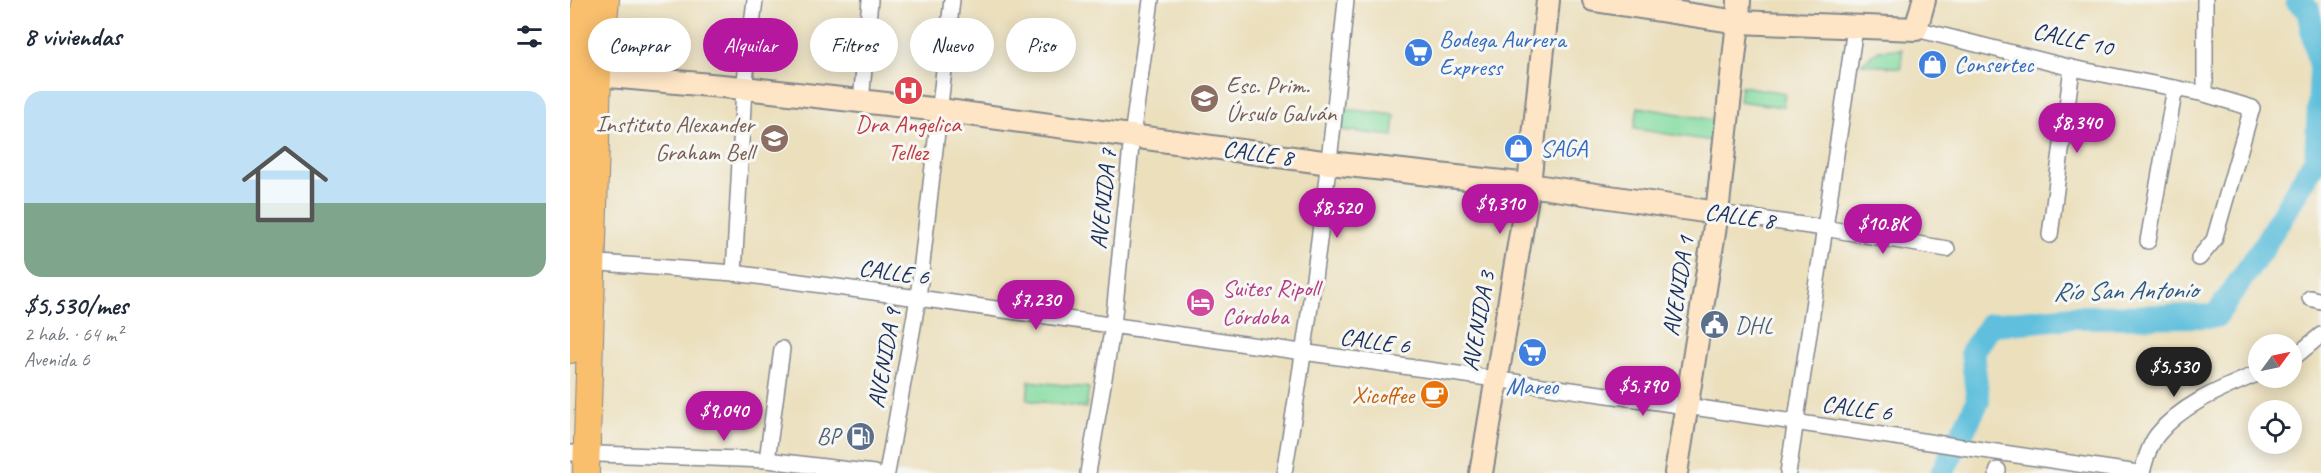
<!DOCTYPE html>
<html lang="es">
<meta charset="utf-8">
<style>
body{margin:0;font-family:Caveat,sans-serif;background:#f2f2f3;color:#1f2937;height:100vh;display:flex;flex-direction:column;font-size:22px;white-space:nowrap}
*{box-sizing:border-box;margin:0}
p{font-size:20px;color:#747a83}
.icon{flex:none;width:33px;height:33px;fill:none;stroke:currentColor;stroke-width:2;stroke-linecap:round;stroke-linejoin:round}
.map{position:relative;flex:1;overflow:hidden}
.panel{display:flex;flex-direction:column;background:#fff;width:570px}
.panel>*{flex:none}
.guide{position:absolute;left:18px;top:18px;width:570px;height:54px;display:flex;gap:12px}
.needle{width:39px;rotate:57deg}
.buttons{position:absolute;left:1678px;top:334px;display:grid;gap:12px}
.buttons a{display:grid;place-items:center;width:54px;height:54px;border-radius:50%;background:#fff;box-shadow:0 3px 15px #0003;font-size:30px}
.price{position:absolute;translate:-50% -51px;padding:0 14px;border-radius:21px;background:#b5179e;color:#fff;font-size:20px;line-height:39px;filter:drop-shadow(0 2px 3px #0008)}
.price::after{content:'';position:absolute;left:50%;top:36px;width:18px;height:14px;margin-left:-9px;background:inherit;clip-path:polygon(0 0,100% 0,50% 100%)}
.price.on{background:#222;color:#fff}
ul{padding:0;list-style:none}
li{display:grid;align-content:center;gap:12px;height:318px;padding:0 24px}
li span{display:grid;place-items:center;height:186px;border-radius:18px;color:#555}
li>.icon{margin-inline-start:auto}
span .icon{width:108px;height:108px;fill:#fffc;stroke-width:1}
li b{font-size:26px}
h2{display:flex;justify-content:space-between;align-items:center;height:72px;padding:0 24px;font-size:26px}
.pill{padding:0 21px;border-radius:27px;background:#fff;box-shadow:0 3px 15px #0003;font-size:21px;line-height:54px}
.pill.on{background:#b5179e;color:#fff}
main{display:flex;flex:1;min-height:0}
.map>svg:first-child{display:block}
.green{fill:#85dca0;stroke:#50867f;stroke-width:1.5}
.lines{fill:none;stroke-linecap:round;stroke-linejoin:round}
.river{stroke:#5ebfdc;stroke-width:24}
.minor-casing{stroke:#83878d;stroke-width:18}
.secondary-casing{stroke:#83878d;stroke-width:26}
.primary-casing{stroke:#83878d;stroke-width:28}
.minor{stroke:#fff;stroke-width:15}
.secondary{stroke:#fde5c5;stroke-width:22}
.primary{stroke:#f9bf6d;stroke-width:26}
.labels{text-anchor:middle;stroke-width:6;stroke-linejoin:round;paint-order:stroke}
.shop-label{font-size:24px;fill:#366cbe;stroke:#f6f6f2;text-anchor:start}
.street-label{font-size:24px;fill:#1b2f5e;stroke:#f6f6f2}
.education-label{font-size:24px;fill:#785e54;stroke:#f6f6f2;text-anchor:start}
.health-label{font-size:24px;fill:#be3a42;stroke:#f6f6f2}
.hotel-label{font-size:24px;fill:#b23c85;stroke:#f6f6f2;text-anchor:start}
.service-label{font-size:24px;fill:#4e5e75;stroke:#f6f6f2;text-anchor:start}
.food-label{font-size:24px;fill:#c56008;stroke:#f6f6f2;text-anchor:end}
.water-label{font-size:26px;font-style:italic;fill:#2f5a84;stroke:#f6f6f2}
</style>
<main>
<section class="panel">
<h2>8 viviendas<svg class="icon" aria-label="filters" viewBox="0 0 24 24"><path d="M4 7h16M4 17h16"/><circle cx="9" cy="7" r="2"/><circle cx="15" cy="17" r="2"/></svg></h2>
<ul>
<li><span style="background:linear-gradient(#bfe0f5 60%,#7fa58c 0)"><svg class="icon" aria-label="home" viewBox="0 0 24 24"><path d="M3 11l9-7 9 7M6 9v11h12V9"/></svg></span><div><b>$5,530/mes</b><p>2 hab. · 64 m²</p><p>Avenida 6</p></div></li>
</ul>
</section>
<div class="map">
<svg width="1751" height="473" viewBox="0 0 1751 473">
<rect width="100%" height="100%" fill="#f6f6f2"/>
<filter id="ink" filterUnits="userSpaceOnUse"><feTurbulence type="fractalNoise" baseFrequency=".0167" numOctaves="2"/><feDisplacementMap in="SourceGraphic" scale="12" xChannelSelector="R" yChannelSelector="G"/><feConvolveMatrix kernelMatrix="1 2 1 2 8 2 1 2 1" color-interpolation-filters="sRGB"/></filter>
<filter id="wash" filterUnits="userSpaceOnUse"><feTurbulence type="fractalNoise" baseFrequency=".008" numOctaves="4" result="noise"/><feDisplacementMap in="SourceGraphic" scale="24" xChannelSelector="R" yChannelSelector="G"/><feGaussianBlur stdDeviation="1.35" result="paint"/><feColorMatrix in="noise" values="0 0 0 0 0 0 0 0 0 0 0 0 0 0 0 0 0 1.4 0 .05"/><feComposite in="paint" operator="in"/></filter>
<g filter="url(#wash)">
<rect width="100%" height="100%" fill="#ebdfbc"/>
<!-- green -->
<g class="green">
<path d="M1332 49 1331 68 1291 64 1309 50Z"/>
<path d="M1171 86 1215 93 1213 107 1169 101Z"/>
<path d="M1068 107 1151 121 1148 142 1064 129Z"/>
<path d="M774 109 825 115 823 136 772 130Z"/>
<path d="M459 381 519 388 516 408 457 400Z"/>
</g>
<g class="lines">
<!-- river -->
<path class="river" d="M1372 473 1408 401 1402 352 1420 325 1503 317 1646 316 1690 252 1746 159 1751 72 1738 10 1727 0"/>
</g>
</g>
<g filter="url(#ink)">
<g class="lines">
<defs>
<g id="minor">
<path d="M1346 29 1502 68 1635 94 1682 108 1644 240 1629 258"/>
<path d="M1635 94V0"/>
<path d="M291 102 300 0"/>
<path d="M1147 213 1254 228 1377 249"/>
<path d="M1480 235 1502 68"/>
<path d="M1578 241 1605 88"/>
<path d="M17 262 164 273 348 298 1116 406 1568 473"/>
<path d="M164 273 174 88 185 0"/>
<path d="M1740 298 1751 301"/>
<path d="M1722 359 1751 335"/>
<path d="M0 453 197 460 304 473"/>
<path d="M197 460 212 349"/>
<path d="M317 473 348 298 382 0"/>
<path d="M518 473 543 325 562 136 581 0"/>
<path d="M714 473C741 316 761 159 776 0"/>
<path d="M1218 473 1285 28"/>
<path d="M1427 473 1428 470"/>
<path d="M1572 473C1575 460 1579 445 1588 434 1613 403 1654 388 1689 373"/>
</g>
<g id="secondary">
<path d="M1024 0 1168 22 1346 29 1354 0"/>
<path d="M28 75 174 88 370 110 760 163 959 185 1147 213"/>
<path d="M911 473 959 185 978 0"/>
<path d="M1106 473 1147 213 1168 22 1169 0"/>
</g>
<g id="primary">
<path d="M0 350 7 68 15 0"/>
<path d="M16 473 28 75 36 0"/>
</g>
</defs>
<!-- minor casing -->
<use href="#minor" class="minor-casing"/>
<!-- secondary casing -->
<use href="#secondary" class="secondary-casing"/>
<!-- primary casing -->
<use href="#primary" class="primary-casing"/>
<!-- minor -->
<use href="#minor" class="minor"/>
<!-- secondary -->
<use href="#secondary" class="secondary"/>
<!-- primary -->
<use href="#primary" class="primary"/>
</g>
</g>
<!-- icons -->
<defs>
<symbol id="supermarket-disc" viewBox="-11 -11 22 22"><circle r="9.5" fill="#3f7fe0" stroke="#f6f6f2"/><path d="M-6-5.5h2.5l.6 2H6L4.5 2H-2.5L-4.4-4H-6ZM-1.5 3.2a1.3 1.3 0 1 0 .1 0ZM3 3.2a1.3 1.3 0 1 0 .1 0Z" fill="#fff"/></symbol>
<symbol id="shop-disc" viewBox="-11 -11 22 22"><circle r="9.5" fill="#3f7fe0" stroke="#f6f6f2"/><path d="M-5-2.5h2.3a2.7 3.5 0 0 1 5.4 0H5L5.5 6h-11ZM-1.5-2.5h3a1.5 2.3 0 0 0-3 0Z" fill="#fff"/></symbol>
<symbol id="hospital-disc" viewBox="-11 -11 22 22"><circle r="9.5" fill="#e0444e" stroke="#f6f6f2"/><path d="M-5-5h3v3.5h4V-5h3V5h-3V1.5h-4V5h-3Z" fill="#fff"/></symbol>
<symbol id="school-disc" viewBox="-11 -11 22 22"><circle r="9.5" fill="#8d6e63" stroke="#f6f6f2"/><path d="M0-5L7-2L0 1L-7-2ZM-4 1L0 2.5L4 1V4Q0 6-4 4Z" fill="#fff"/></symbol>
<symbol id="hotel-disc" viewBox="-11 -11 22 22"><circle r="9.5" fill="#d1479c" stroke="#f6f6f2"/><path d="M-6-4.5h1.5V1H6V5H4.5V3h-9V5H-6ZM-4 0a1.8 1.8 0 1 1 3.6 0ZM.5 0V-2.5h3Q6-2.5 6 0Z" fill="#fff"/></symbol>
<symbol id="civic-disc" viewBox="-11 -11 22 22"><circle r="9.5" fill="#5c6f8a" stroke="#f6f6f2"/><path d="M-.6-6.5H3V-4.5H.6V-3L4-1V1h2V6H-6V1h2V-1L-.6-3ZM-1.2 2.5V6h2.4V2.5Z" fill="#fff"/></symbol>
<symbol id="cafe-disc" viewBox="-11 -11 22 22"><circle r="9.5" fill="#e8710a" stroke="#f6f6f2"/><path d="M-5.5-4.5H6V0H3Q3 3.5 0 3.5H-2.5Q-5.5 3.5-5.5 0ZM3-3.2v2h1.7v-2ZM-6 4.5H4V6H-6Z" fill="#fff"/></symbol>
<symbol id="fuel-disc" viewBox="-11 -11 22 22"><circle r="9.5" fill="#5c6f8a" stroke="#f6f6f2"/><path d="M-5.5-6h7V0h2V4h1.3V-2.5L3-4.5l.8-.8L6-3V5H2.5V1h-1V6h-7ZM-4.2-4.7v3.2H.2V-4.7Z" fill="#fff"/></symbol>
</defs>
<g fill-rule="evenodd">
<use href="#supermarket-disc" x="832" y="36" width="33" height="33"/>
<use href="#shop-disc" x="1346" y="48" width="33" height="33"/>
<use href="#hospital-disc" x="322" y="74" width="33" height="33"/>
<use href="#school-disc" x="618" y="82" width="33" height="33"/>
<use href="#school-disc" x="188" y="122" width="33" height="33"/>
<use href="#shop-disc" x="932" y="132" width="33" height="33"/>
<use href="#hotel-disc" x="614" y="286" width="33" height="33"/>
<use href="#civic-disc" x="1128" y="308" width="33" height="33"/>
<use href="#supermarket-disc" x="946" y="336" width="33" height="33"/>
<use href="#cafe-disc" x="848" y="378" width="33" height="33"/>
<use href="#fuel-disc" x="274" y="420" width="33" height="33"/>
</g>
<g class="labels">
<!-- shop labels -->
<g class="shop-label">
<text x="869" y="47">Bodega Aurrera<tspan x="869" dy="28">Express</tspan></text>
<text x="1384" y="72">Consertec</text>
<text x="970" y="156">SAGA</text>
<text x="962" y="394" text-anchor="middle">Mareo</text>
</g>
<!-- street labels -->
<g class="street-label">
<text transform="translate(1503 39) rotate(13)" y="8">CALLE 10</text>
<text transform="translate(688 153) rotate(8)" y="8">CALLE 8</text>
<text transform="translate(533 199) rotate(-84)" y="8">AVENIDA 7</text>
<text transform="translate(1170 216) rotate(8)" y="8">CALLE 8</text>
<text transform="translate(324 272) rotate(8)" y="8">CALLE 6</text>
<text transform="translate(1108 286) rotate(-81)" y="8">AVENIDA 1</text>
<text transform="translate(908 321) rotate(-80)" y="8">AVENIDA 3</text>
<text transform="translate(805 341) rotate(8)" y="8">CALLE 6</text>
<text transform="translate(314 358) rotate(-80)" y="8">AVENIDA 9</text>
<text transform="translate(1287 408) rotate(8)" y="8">CALLE 6</text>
</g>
<!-- education labels -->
<g class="education-label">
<text x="656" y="93">Esc. Prim.<tspan x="656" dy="28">Úrsulo Galván</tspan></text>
<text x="184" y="132" text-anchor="end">Instituto Alexander<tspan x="184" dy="28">Graham Bell</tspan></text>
</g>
<!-- health labels -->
<g class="health-label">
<text x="338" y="132">Dra Angelica<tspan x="338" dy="28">Tellez</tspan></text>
</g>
<!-- hotel labels -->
<g class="hotel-label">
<text x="652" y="296">Suites Ripoll<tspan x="652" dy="28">Córdoba</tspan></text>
</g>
<!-- service labels -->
<g class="service-label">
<text x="1165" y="333">DHL</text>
<text x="270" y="444" text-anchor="end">BP</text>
</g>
<!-- food labels -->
<g class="food-label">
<text x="844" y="403">Xicoffee</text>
</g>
<!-- water labels -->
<g class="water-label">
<text transform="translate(1555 290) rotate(-1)" y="9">Río San Antonio</text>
</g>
</g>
</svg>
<div class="buttons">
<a><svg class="needle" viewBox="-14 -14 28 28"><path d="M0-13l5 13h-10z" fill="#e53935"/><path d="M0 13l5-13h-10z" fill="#747a83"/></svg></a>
<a><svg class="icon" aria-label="locate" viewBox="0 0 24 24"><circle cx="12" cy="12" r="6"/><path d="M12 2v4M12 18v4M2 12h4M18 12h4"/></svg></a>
</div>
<b class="price" style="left:1507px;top:154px">$8,340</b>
<b class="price" style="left:930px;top:235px">$9,310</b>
<b class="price" style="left:767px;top:239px">$8,520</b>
<b class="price" style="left:1313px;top:255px">$10.8K</b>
<b class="price" style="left:466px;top:331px">$7,230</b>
<b class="price on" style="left:1604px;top:398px">$5,530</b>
<b class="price" style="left:1073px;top:417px">$5,790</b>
<b class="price" style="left:154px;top:442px">$9,040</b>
<div class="guide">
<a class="pill">Comprar</a>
<a class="pill on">Alquilar</a>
<a class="pill">Filtros</a>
<a class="pill">Nuevo</a>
<a class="pill">Piso</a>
</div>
</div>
</main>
